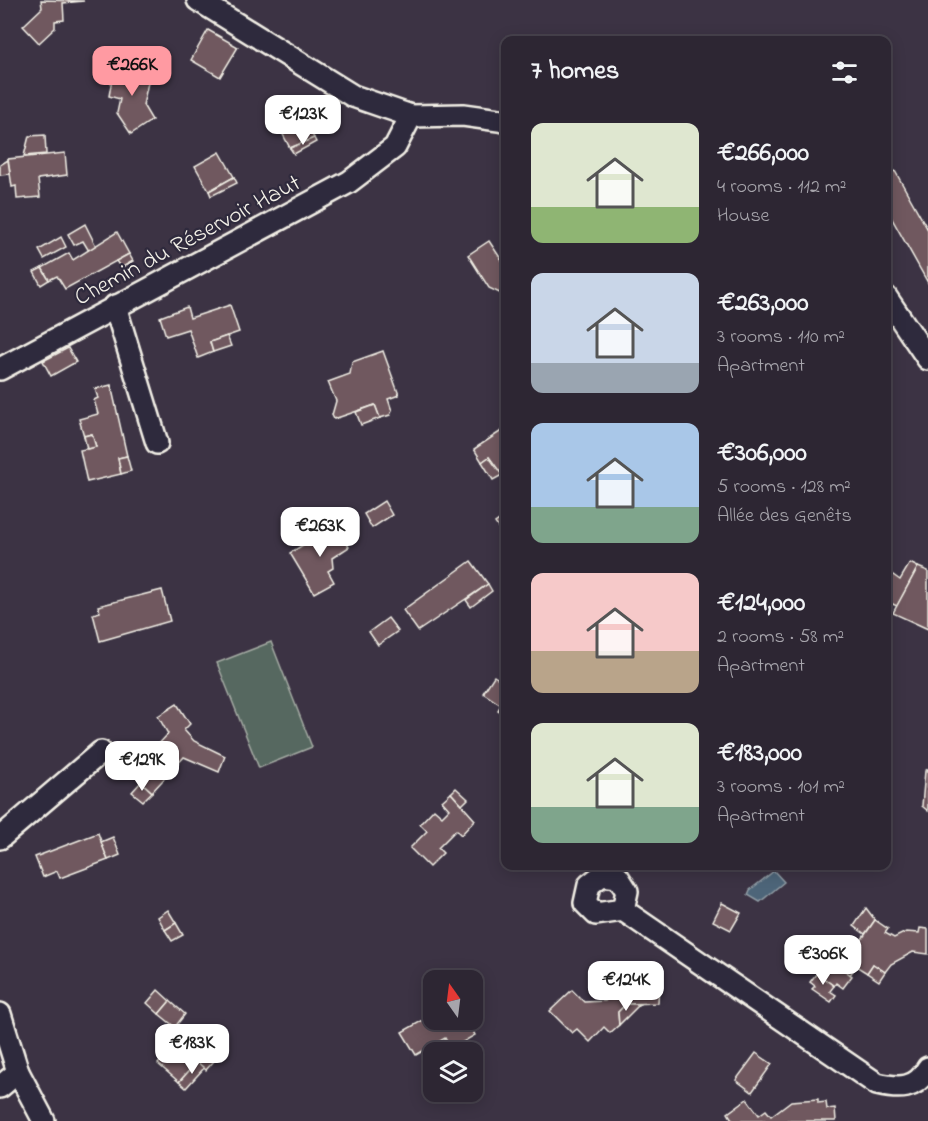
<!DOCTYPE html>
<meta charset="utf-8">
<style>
body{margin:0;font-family:"Indie Flower",sans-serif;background:#352e3b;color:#f1f3f6;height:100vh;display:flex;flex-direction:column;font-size:22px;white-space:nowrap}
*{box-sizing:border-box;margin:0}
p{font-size:20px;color:#a7a5ac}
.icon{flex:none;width:33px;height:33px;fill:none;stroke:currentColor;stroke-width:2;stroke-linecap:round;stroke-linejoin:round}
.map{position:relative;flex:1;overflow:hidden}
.sheet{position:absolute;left:501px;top:36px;width:390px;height:834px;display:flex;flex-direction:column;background:#2d2633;border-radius:12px;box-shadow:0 3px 15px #0003,0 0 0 2px #48434e}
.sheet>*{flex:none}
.needle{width:39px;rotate:346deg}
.tools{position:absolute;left:423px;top:970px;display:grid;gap:12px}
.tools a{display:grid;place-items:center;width:60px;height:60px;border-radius:12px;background:#2d2633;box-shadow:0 3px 15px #0003,0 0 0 2px #48434e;font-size:30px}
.price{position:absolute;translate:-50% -51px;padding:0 14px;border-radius:12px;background:#fff;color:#222;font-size:20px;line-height:39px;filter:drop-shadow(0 2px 3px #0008)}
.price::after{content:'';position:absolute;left:50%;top:36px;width:18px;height:14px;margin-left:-9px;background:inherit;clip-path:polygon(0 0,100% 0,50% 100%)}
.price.current{background:#ff9aa2;color:#111}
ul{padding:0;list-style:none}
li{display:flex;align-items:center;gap:18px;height:150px;padding:0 30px}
li span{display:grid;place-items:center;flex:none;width:168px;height:120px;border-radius:12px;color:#555}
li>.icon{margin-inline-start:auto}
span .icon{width:72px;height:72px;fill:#fffc;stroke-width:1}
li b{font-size:26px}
h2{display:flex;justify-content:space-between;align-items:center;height:72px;padding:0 30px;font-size:26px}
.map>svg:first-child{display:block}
.green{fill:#566860;stroke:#a5aca4;stroke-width:1.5}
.water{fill:#4e6579;stroke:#909da5;stroke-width:1.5}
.building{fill:#6f595e;stroke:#f4f1e8;stroke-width:1.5}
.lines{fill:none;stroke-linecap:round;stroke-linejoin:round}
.minor-casing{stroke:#f4f1e8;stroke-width:26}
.minor{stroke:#2f2a3d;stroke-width:21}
.labels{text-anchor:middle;stroke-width:4.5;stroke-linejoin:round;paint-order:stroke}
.street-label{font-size:24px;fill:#f4f1e8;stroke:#2f2a3d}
</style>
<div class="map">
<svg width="928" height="1121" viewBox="0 0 928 1121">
<rect width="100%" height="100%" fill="#3c3344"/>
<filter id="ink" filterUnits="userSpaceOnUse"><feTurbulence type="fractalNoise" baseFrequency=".0167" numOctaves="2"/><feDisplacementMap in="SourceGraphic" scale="12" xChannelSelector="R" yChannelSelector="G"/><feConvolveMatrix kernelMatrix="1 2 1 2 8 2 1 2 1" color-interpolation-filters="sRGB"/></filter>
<g filter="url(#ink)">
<!-- green -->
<path class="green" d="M271 642 312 747 259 768 217 663Z"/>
<!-- water -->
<path class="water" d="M774 871 784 882 760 902 748 895 750 890Z"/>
<!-- building -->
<g class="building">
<path d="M41 0 84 1 63 3 64 20 55 21V28L39 43 23 26 42 8Z"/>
<path d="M208 30 238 47 220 77 191 60Z"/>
<path d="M135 65 151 69 143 105 152 120 131 134 117 113 120 99 109 96 112 79 116 80V77Z"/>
<path d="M298 109 314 138 290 148 276 121Z"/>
<path d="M45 135 46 154 24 156 29 136Z"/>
<path d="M314 138 316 142 294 154 290 148Z"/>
<path d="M220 152 234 177 209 191 195 166Z"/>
<path d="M65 153 67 175 38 179 40 197 17 199 16 186 12 187 8 159Z"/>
<path d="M8 160 10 174 0 175V165Z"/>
<path d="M895 171 928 230V283L886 208V175Z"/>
<path d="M234 177 237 183 211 196 209 191Z"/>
<path d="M85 224 95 244 96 248 89 251 83 241 74 245 68 234Z"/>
<path d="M117 232 129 254 65 289 57 276 49 280 42 268 69 253 73 260Z"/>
<path d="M61 237 66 247 44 259 39 250Z"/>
<path d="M489 241 503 262 506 296 489 288 468 255Z"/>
<path d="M129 254 133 261 121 268 116 261Z"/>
<path d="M42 268 49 280 41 285 34 272Z"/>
<path d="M230 305 239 332 210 342 213 352 198 358 188 329 166 336 160 317 187 307 190 318Z"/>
<path d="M227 336 231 346 213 352 210 342Z"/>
<path d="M68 348 76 362 51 376 43 361Z"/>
<path d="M383 351 399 395 388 399 392 411 390 415 380 418 375 405 334 419 332 415 336 401 328 382 350 374 352 362Z"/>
<path d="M111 385 127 456 118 458 121 474 87 482 80 450 96 447 92 434 84 436 79 419 98 414 94 400 98 398 95 389Z"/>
<path d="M375 405 380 418 361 425 356 412Z"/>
<path d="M506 428V472L502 475 489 457 482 462 474 449Z"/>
<path d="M92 434 96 447 87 449 84 436Z"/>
<path d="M127 456 131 471 121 474 118 458Z"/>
<path d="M489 457 502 475 493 480 482 462Z"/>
<path d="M384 501 392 515 372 528 364 514Z"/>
<path d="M505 516 506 531 502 533 495 523Z"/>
<path d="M335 525 349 547 332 558 333 568 328 571 334 582 314 593 290 553Z"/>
<path d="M471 561 488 584 418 631 403 610Z"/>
<path d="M910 563 918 567 897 606 886 601V570L900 580Z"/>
<path d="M918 567 928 571V629L893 613Z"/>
<path d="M488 584 492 591 471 607 466 600Z"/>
<path d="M162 590 170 621 100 641 93 614 100 612 98 606Z"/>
<path d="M388 618 398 631 378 645 369 632Z"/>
<path d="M494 676 506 684V715L498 710 501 705 483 693Z"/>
<path d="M177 704 190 724 184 730 194 741 225 756 219 772 184 757 152 792 132 773 168 734 158 716Z"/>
<path d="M928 769V811L922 806 925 771Z"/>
<path d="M141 782 152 792 143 801 132 792Z"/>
<path d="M456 788 468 799 462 805 451 793Z"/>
<path d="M451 793 475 820 461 835 456 830 438 848 443 853 429 867 410 848 427 831 420 824 434 809 442 816 449 809 442 801Z"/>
<path d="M98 833 108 860 60 878 57 871 43 877 35 857Z"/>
<path d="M113 837 120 855 108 860 101 842Z"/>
<path d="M722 903 741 913 731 930 713 921Z"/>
<path d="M866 908 875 920 865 934 854 926Z"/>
<path d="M168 910 176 923 165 930 158 917Z"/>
<path d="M875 920 888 929 885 933 894 938 906 932 919 933 920 928 928 929V954L913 952 891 964 885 972 873 964 867 973 856 966 850 975 833 962 847 942 856 948Z"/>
<path d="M176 923 183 935 172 941 165 930Z"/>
<path d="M833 962 852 976 843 988 836 983 834 986 822 977V972Z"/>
<path d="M873 964 885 972 879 981 867 973Z"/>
<path d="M819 970 824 973 822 977 834 986 830 991 836 995 831 1002 812 989 815 986 810 982Z"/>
<path d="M640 981H659L658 1003 626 1004 618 1012 619 1025 610 1033 604 1027 590 1042 577 1029 572 1033 550 1011 572 990 584 1002 605 1001 620 987 640 988Z"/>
<path d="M158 990 170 1001 159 1014 147 1003Z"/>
<path d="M170 1001 185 1014 175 1027 159 1014Z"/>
<path d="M626 1004H640L619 1025 618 1012Z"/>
<path d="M434 1014V1020H467L475 1035 451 1049 445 1038 416 1055 402 1032Z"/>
<path d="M205 1036 222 1052 206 1070 197 1062 179 1082 158 1064 173 1047 180 1052 186 1045 192 1050Z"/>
<path d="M756 1053 772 1064 752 1092 736 1080Z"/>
<path d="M197 1062 204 1068 186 1088 179 1082Z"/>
<path d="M747 1099 759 1115 766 1110 771 1116 791 1101 818 1099V1103L826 1102 827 1109 835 1108 836 1121H733L728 1113Z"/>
</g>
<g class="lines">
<defs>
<g id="minor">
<path d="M198 0 353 96 411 116 463 115 506 121"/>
<path d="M886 297 928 359"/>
<path d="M115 306 157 443"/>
<path d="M0 369 349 182 395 147 411 116"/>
<path d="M0 838 101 752"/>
<path d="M623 910 596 914 585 903 589 885 602 875 618 877 627 891 623 910 877 1084C899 1089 916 1090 928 1068"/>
<path d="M0 1014 18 1072 44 1121"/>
<path d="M0 1087 18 1072"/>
</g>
</defs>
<!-- minor casing -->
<use href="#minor" class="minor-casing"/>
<!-- minor -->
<use href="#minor" class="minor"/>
</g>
</g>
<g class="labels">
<!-- street labels -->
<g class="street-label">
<text transform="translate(187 239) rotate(-28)" y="8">Chemin du Réservoir Haut</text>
</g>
</g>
</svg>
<div class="tools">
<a><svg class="needle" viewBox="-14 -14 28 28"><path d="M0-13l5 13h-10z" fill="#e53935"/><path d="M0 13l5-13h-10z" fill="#a7a5ac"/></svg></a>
<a><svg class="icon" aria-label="layers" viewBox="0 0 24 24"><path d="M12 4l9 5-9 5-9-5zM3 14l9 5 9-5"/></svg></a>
</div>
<b class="price current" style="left:132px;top:97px">€266K</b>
<b class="price" style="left:303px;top:146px">€123K</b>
<b class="price" style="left:320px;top:558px">€263K</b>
<b class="price" style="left:142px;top:792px">€129K</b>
<b class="price" style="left:823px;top:986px">€306K</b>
<b class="price" style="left:626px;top:1012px">€124K</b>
<b class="price" style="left:192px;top:1075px">€183K</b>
<section class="sheet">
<h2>7 homes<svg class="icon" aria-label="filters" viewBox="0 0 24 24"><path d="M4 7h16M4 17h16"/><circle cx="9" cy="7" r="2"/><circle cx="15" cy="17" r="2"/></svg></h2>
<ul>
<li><span style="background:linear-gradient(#dfe7d0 70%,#8fb573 0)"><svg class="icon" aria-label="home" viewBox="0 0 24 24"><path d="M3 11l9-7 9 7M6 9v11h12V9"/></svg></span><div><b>€266,000</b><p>4 rooms · 112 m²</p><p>House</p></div></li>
<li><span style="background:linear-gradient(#c9d6e8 75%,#9aa5b1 0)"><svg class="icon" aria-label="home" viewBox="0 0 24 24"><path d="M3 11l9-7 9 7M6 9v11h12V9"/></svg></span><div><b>€263,000</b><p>3 rooms · 110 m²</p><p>Apartment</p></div></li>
<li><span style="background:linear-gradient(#a9c7e8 70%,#7fa58c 0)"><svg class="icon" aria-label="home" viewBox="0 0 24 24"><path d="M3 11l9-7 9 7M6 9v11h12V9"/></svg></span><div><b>€306,000</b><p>5 rooms · 128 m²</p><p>Allée des Genêts</p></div></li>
<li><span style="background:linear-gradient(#f6c9c9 65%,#b9a48a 0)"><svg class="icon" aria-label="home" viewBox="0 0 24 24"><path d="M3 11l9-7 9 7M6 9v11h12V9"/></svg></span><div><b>€124,000</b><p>2 rooms · 58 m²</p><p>Apartment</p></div></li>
<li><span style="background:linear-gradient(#dfe7d0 70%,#7fa58c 0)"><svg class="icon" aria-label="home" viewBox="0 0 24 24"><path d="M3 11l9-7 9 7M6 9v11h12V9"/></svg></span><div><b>€183,000</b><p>3 rooms · 101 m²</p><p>Apartment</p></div></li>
</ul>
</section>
</div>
